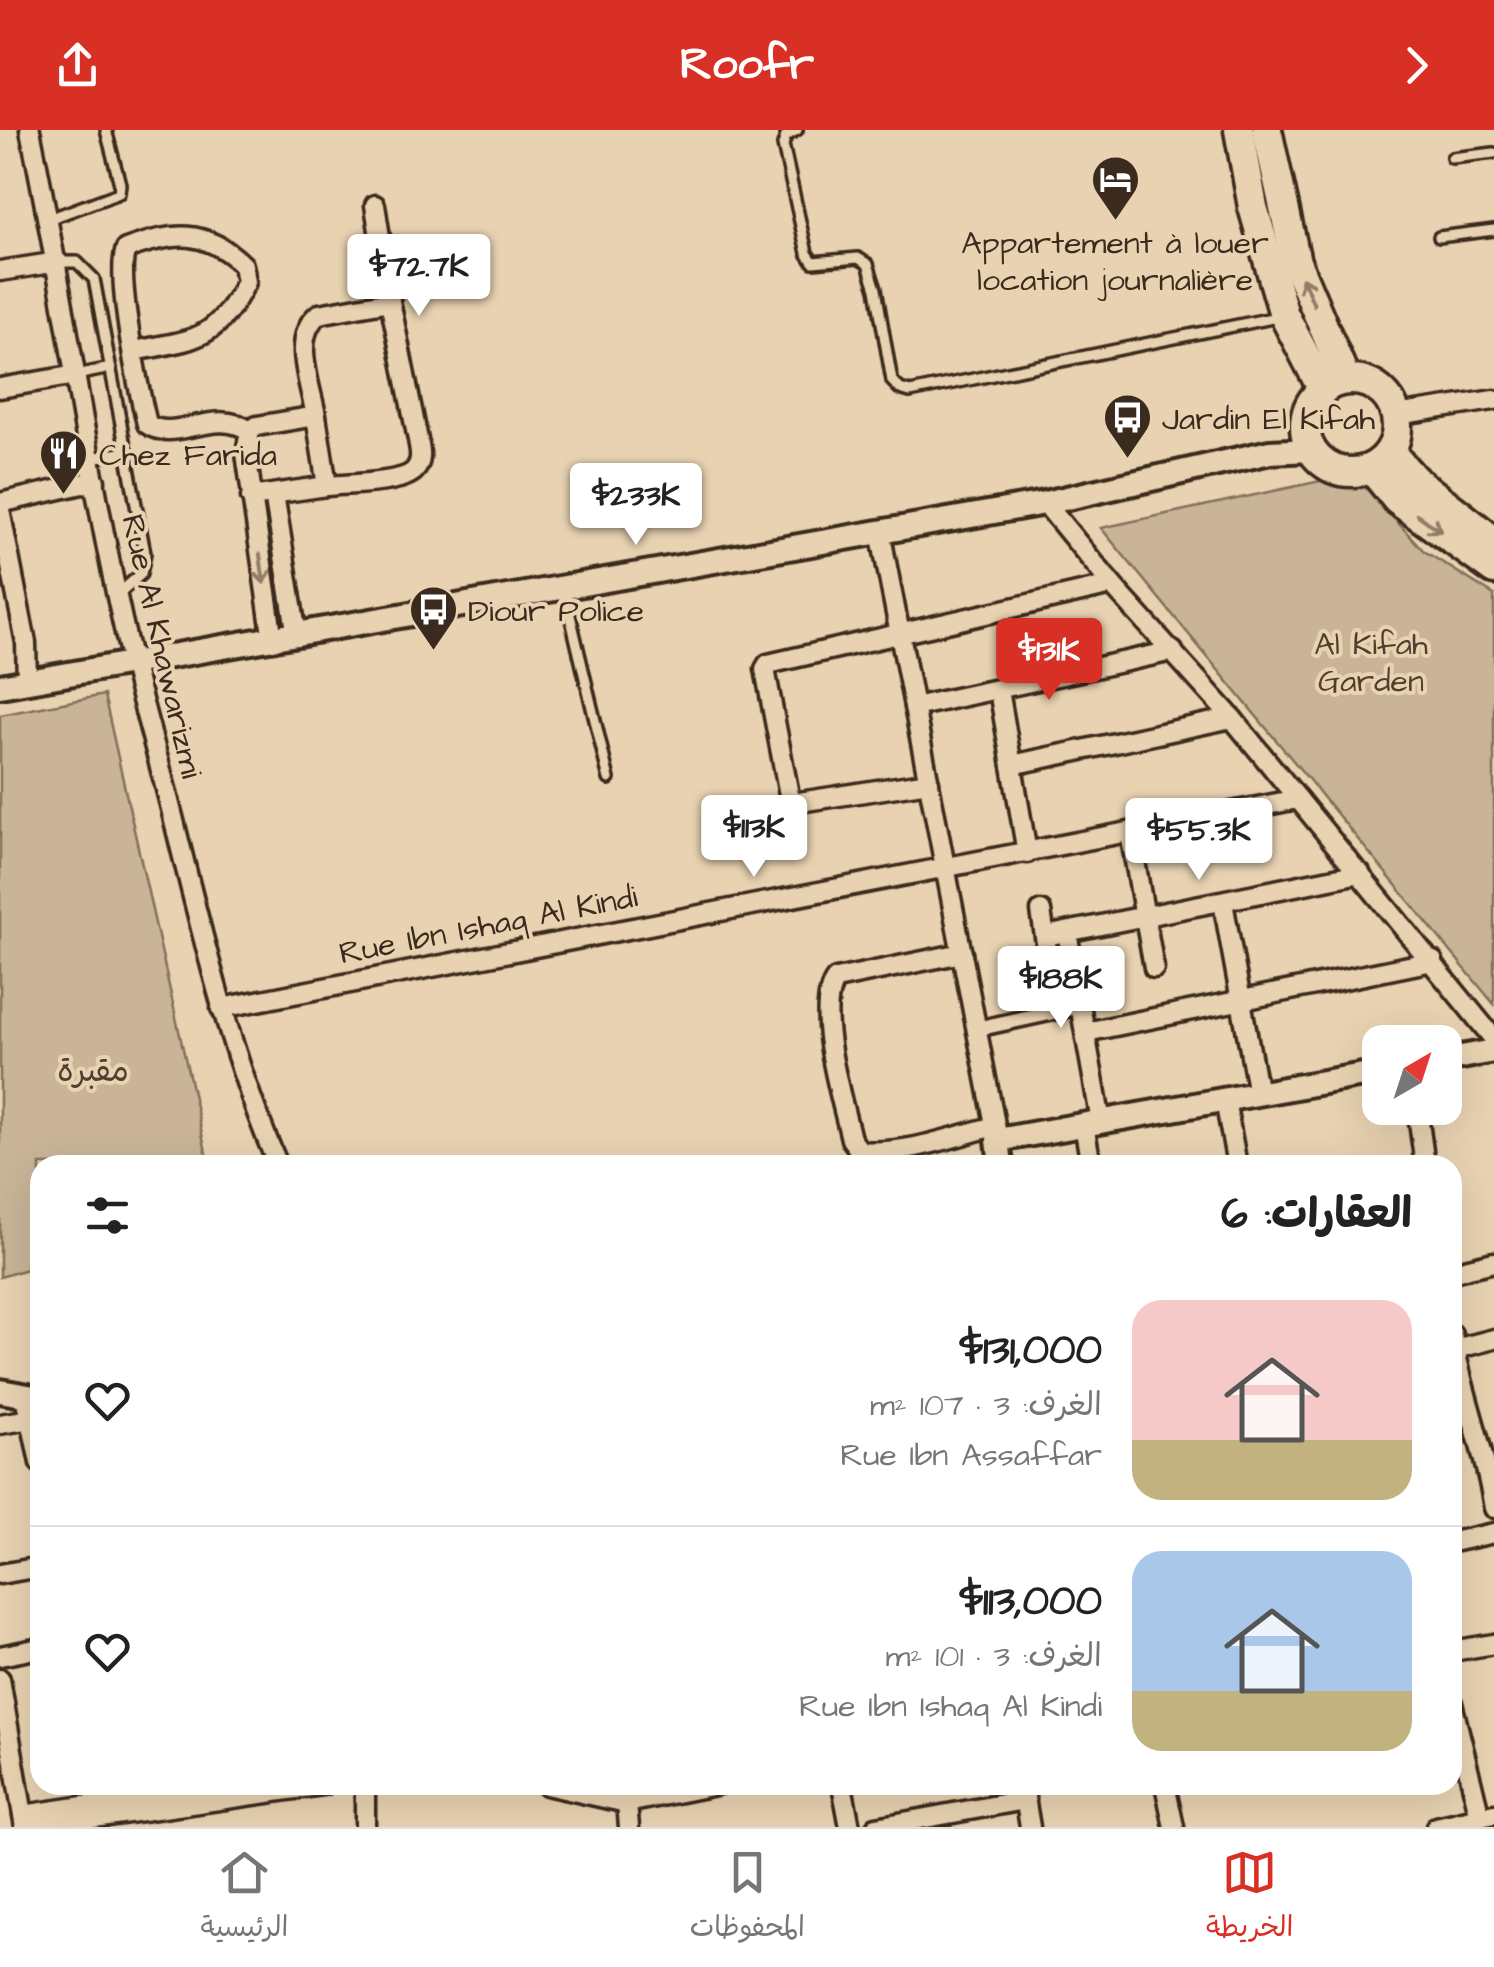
<!DOCTYPE html>
<html lang="ar">
<meta charset="utf-8">
<style>
body{margin:0;font-family:"Architects Daughter","Playpen Sans Arabic",sans-serif;background:#f2f2f2;color:#222;direction:rtl;height:100vh;display:flex;flex-direction:column;font-size:38px;white-space:nowrap}
*{box-sizing:border-box;margin:0}
p{font-size:32px;color:#767676}
.icon{flex:none;width:55px;height:55px;fill:none;stroke:currentColor;stroke-width:2;stroke-linecap:round;stroke-linejoin:round}
.map{position:relative;flex:1;overflow:hidden;direction:ltr}
.sheet{position:absolute;left:30px;top:1025px;width:1432px;height:640px;display:flex;flex-direction:column;background:#fff;border-radius:30px;box-shadow:0 10px 40px #0002;direction:rtl}
.sheet>*{flex:none}
.needle{width:65px;rotate:39deg}
.controls{position:absolute;left:1362px;top:895px;display:grid;gap:20px}
.controls a{display:grid;place-items:center;width:100px;height:100px;border-radius:20px;background:#fff;box-shadow:0 10px 40px #0002;font-size:50px}
.price{position:absolute;translate:-50% -85px;padding:0 22px;border-radius:10px;background:#fff;color:#222;font-size:32px;line-height:65px;filter:drop-shadow(0 2px 5px #0008)}
.price::after{content:'';position:absolute;left:50%;top:60px;width:30px;height:22px;margin-left:-15px;background:inherit;clip-path:polygon(0 0,100% 0,50% 100%)}
.price.selected{background:#d93025;color:#fff}
ul{padding:0;list-style:none}
li{display:flex;align-items:center;gap:30px;height:250px;padding:0 50px}
li+li{border-top:2px solid #e0e0e0}
li span{display:grid;place-items:center;flex:none;width:280px;height:200px;border-radius:30px;color:#555}
li>.icon{margin-inline-start:auto}
span .icon{width:120px;height:120px;fill:#fffc;stroke-width:1}
li b{font-size:42px}
h2{display:flex;justify-content:space-between;align-items:center;height:120px;padding:0 50px;font-size:42px}
header{display:flex;justify-content:space-between;align-items:center;height:130px;padding:0 50px;background:#d93025;color:#fff;font-size:45px;font-weight:700}
.dock{display:flex;justify-content:space-around;align-items:center;height:140px;border-top:2px solid #e0e0e0;background:#fff;font-size:28px;color:#767676}
.dock a{display:grid;justify-items:center;gap:5px}
.dock .selected{color:#d93025}
.map>svg:first-child{display:block}
.green{fill:#c9b497;stroke:#826f5a;stroke-width:2.5}
.lines{fill:none;stroke-linecap:round;stroke-linejoin:round}
.service-casing{stroke:#3b2a1e;stroke-width:16}
.pedestrian-casing{stroke:#3b2a1e;stroke-width:21}
.minor-casing{stroke:#3b2a1e;stroke-width:25}
.tertiary-casing{stroke:#3b2a1e;stroke-width:30}
.primary-casing{stroke:#3b2a1e;stroke-width:35}
.service{stroke:#e8d2b1;stroke-width:9}
.pedestrian{stroke:#e8d2b1;stroke-width:14}
.minor{stroke:#e8d2b1;stroke-width:18}
.tertiary{stroke:#e8d2b1;stroke-width:22}
.primary{stroke:#e8d2b1;stroke-width:28}
.oneway{stroke:#927e68}
.labels{text-anchor:middle;stroke-width:8;stroke-linejoin:round;paint-order:stroke}
.poi-label{font-size:32px;fill:#3b2a1e;stroke:#e8d2b1;text-anchor:start}
.park-label{font-size:32px;fill:#503f30;stroke:#e8d2b1}
.street-label{font-size:32px;fill:#3b2a1e;stroke:#e8d2b1}
</style>
<header><svg class="icon" aria-label="forward" viewBox="0 0 24 24"><path d="M9 5l7 7-7 7"/></svg>Roofr<svg class="icon" aria-label="share" viewBox="0 0 24 24"><path d="M12 15V3M7 8l5-5 5 5M5 13v7h14v-7"/></svg></header>
<div class="map">
<svg width="1494" height="1697" viewBox="0 0 1494 1697">
<rect width="100%" height="100%" fill="#e8d2b1"/>
<filter id="ink" filterUnits="userSpaceOnUse"><feTurbulence type="fractalNoise" baseFrequency=".01" numOctaves="2"/><feDisplacementMap in="SourceGraphic" scale="20" xChannelSelector="R" yChannelSelector="G"/><feConvolveMatrix kernelMatrix="1 2 1 2 8 2 1 2 1" color-interpolation-filters="sRGB"/></filter>
<g filter="url(#ink)">
<!-- green -->
<g class="green">
<path d="M1353 344 1424 421 1494 465V874L1101 398Z"/>
<path d="M104 565 209 1035H40V1135L0 1147V585Z"/>
</g>
<g class="lines">
<defs>
<g id="service">
<path d="M797 0 786 6 783 15 807 123 813 132 858 128 868 134 876 159 892 251 900 259 910 262 1282 186"/>
<path d="M1452 28 1494 23"/>
<path d="M49 89 119 63 120 54 106 0"/>
<path d="M1439 107 1494 100"/>
<path d="M58 132H77L94 149 145 423 141 444 117 465"/>
<path d="M76 245 111 238"/>
<path d="M91 328 127 322"/>
<path d="M564 460 609 649"/>
</g>
<path id="pedestrian" d="M976 899 1081 876"/>
<g id="minor">
<path d="M30 0C64 163 86 328 122 490 138 561 160 632 177 703 205 815 231 928 278 1035"/>
<path d="M375 75 390 171"/>
<path d="M0 141 58 132"/>
<path d="M134 221C195 209 215 212 246 152L243 135C205 98 174 102 126 119 115 144 139 262 147 294 175 314 215 276 250 301"/>
<path d="M0 258 76 245"/>
<path d="M1396 285 1494 270"/>
<path d="M316 286C311 256 290 206 319 184L390 171 418 310C420 320 423 332 414 341 401 354 346 354 327 356"/>
<path d="M274 364 297 506"/>
<path d="M251 367 327 356 316 286 257 296 250 301 246 323 273 511"/>
<path d="M0 373 95 351"/>
<path d="M1045 373 1112 455 1232 588 1494 909"/>
<path d="M0 380 26 513 27 551"/>
<path d="M880 401 998 1010"/>
<path d="M999 560 1027 723"/>
<path d="M914 577 1173 521"/>
<path d="M1012 635 1232 588"/>
<path d="M929 652 793 673 790 670 765 539 768 534 1112 455"/>
<path d="M1130 703 1154 838"/>
<path d="M1223 772 1258 964"/>
<path d="M1041 781 1049 833"/>
<path d="M1067 802 1101 992"/>
<path d="M1046 806 1360 743"/>
<path d="M962 823 836 849C813 877 843 973 851 1009L860 1021C905 1025 952 1007 995 996"/>
<path d="M221 878 1298 669"/>
<path d="M1086 902 1433 831"/>
<path d="M1225 970 1237 1035"/>
<path d="M1417 978 1425 1035"/>
<path d="M1084 995 1091 1035"/>
<path d="M1452 1142 1494 1132"/>
<path d="M1452 1204C1462 1263 1485 1319 1494 1378"/>
<path d="M1455 1219 1494 1209"/>
<path d="M26 1266 40 1333"/>
<path d="M0 1294 31 1289"/>
<path d="M1452 1412 1494 1403"/>
<path d="M0 1444 40 1437"/>
<path d="M1452 1521 1494 1514"/>
<path d="M0 1526 40 1518"/>
<path d="M0 1549 25 1697"/>
<path d="M1452 1573 1480 1687"/>
<path d="M365 1655V1697"/>
<path d="M546 1655 627 1673 716 1655"/>
<path d="M842 1655 850 1697"/>
<path d="M1023 1655 1030 1697"/>
<path d="M1165 1655 1174 1697"/>
<path d="M627 1673 629 1697"/>
<path d="M23 1685 225 1655"/>
<path d="M31 1697 324 1655"/>
<path d="M876 1697 1025 1670"/>
<path d="M1436 1697 1494 1684"/>
</g>
<g id="tertiary">
<path d="M0 556 1045 373 1270 322 1311 320"/>
<path d="M1445 930 1494 921"/>
<path d="M1001 1035 998 1010 1380 942"/>
<path d="M0 1261 40 1268"/>
</g>
<g id="primary">
<path d="M1239 0 1253 77 1284 185 1323 260"/>
<path d="M1267 0 1296 132 1346 250"/>
<circle cx="1351" cy="296" r="46"/>
<path d="M1390 322 1414 349 1494 411"/>
<path d="M1371 338 1397 370 1494 440"/>
</g>
</defs>
<!-- service casing -->
<use href="#service" class="service-casing"/>
<!-- pedestrian casing -->
<use href="#pedestrian" class="pedestrian-casing"/>
<!-- minor casing -->
<use href="#minor" class="minor-casing"/>
<!-- tertiary casing -->
<use href="#tertiary" class="tertiary-casing"/>
<!-- primary casing -->
<use href="#primary" class="primary-casing"/>
<!-- service -->
<use href="#service" class="service"/>
<!-- pedestrian -->
<use href="#pedestrian" class="pedestrian"/>
<!-- minor -->
<use href="#minor" class="minor"/>
<!-- tertiary -->
<use href="#tertiary" class="tertiary"/>
<!-- primary -->
<use href="#primary" class="primary"/>
</g>
<!-- one-way arrows -->
<defs><path id="oneway-shaft" d="M-6 0H5M1.5-3L5.5 0L1.5 3" fill="none" stroke-width="1.6" stroke-linecap="round" stroke-linejoin="round" transform="scale(2.5)"/></defs>
<g class="oneway">
<use href="#oneway-shaft" transform="translate(1308 161) rotate(-113)"/>
<use href="#oneway-shaft" transform="translate(1429 393) rotate(36)"/>
<use href="#oneway-shaft" transform="translate(262 439) rotate(82)"/>
</g>
</g>
<!-- icons -->
<defs>
<symbol id="hotel-pin" viewBox="-11 -11 22 30"><path d="M0 17L-7.5 6A9.5 9.5 0 1 1 7.5 6Z" fill="#3b2a1e" stroke="#e8d2b1"/><path d="M-6-4.5h1.5V1H6V5H4.5V3h-9V5H-6ZM-4 0a1.8 1.8 0 1 1 3.6 0ZM.5 0V-2.5h3Q6-2.5 6 0Z" fill="#fff"/></symbol>
<symbol id="bus-pin" viewBox="-11 -11 22 30"><path d="M0 17L-7.5 6A9.5 9.5 0 1 1 7.5 6Z" fill="#3b2a1e" stroke="#e8d2b1"/><path d="M-5-6H5V4H4V6H2V4H-2V6H-4V4H-5ZM-3.5-4V0h7V-4ZM-3.5 1.2v1.5H-2V1.2ZM2 1.2v1.5H3.5V1.2Z" fill="#fff"/></symbol>
<symbol id="restaurant-pin" viewBox="-11 -11 22 30"><path d="M0 17L-7.5 6A9.5 9.5 0 1 1 7.5 6Z" fill="#3b2a1e" stroke="#e8d2b1"/><path d="M-5-6h1v4h1v-4h1v4h1v-4h1v5L-1.5 .5V6h-2V.5L-5-1ZM5-6V6H3V1.5H1.5Q1.5-4 5-6Z" fill="#fff"/></symbol>
</defs>
<g fill-rule="evenodd">
<use href="#hotel-pin" x="1088" y="22" width="55" height="75"/>
<use href="#bus-pin" x="1100" y="260" width="55" height="75"/>
<use href="#restaurant-pin" x="36" y="296" width="55" height="75"/>
<use href="#bus-pin" x="406" y="452" width="55" height="75"/>
</g>
<g class="labels">
<!-- poi labels -->
<g class="poi-label">
<text x="1115" y="123" text-anchor="middle">Appartement à louer<tspan x="1115" dy="37">location journalière</tspan></text>
<text x="1162" y="299">Jardin El Kifah</text>
<text x="99" y="335">Chez Farida</text>
<text x="468" y="491">Diour Police</text>
</g>
<!-- park labels -->
<g class="park-label">
<text x="1371" y="524">Al Kifah<tspan x="1371" dy="37">Garden</tspan></text>
<text x="93" y="951">مقبرة</text>
</g>
<!-- street labels -->
<g class="street-label">
<text transform="translate(163 516) rotate(77)" y="11">Rue Al Khawarizmi</text>
<text transform="translate(488 794) rotate(-11)" y="11">Rue Ibn Ishaq Al Kindi</text>
</g>
</g>
</svg>
<div class="controls">
<a><svg class="needle" viewBox="-14 -14 28 28"><path d="M0-13l5 13h-10z" fill="#e53935"/><path d="M0 13l5-13h-10z" fill="#767676"/></svg></a>
</div>
<b class="price" style="left:419px;top:189px">$72.7K</b>
<b class="price" style="left:636px;top:418px">$233K</b>
<b class="price selected" style="left:1049px;top:573px">$131K</b>
<b class="price" style="left:754px;top:750px">$113K</b>
<b class="price" style="left:1199px;top:753px">$55.3K</b>
<b class="price" style="left:1061px;top:901px">$188K</b>
<section class="sheet">
<h2>العقارات: 6<svg class="icon" aria-label="filters" viewBox="0 0 24 24"><path d="M4 7h16M4 17h16"/><circle cx="9" cy="7" r="2"/><circle cx="15" cy="17" r="2"/></svg></h2>
<ul>
<li><span style="background:linear-gradient(#f6c9c9 70%,#c2b280 0)"><svg class="icon" aria-label="home" viewBox="0 0 24 24"><path d="M3 11l9-7 9 7M6 9v11h12V9"/></svg></span><div><b>$131,000</b><p>الغرف: 3 · 107 m²</p><p>Rue Ibn Assaffar</p></div><svg class="icon" aria-label="heart" viewBox="0 0 24 24"><path d="M12 20l-8-8c-3-5 5-10 8-4 3-6 11-1 8 4z"/></svg></li>
<li><span style="background:linear-gradient(#a9c7e8 70%,#c2b280 0)"><svg class="icon" aria-label="home" viewBox="0 0 24 24"><path d="M3 11l9-7 9 7M6 9v11h12V9"/></svg></span><div><b>$113,000</b><p>الغرف: 3 · 101 m²</p><p>Rue Ibn Ishaq Al Kindi</p></div><svg class="icon" aria-label="heart" viewBox="0 0 24 24"><path d="M12 20l-8-8c-3-5 5-10 8-4 3-6 11-1 8 4z"/></svg></li>
</ul>
</section>
</div>
<nav class="dock">
<a class="selected"><svg class="icon" aria-label="map" viewBox="0 0 24 24"><path d="M3 6l6-2 6 2 6-2v14l-6 2-6-2-6 2zM9 4v14M15 6v14"/></svg>الخريطة</a>
<a><svg class="icon" aria-label="saved" viewBox="0 0 24 24"><path d="M7 4h10v16l-5-4-5 4z"/></svg>المحفوظات</a>
<a><svg class="icon" aria-label="home" viewBox="0 0 24 24"><path d="M3 11l9-7 9 7M6 9v11h12V9"/></svg>الرئيسية</a>
</nav>
